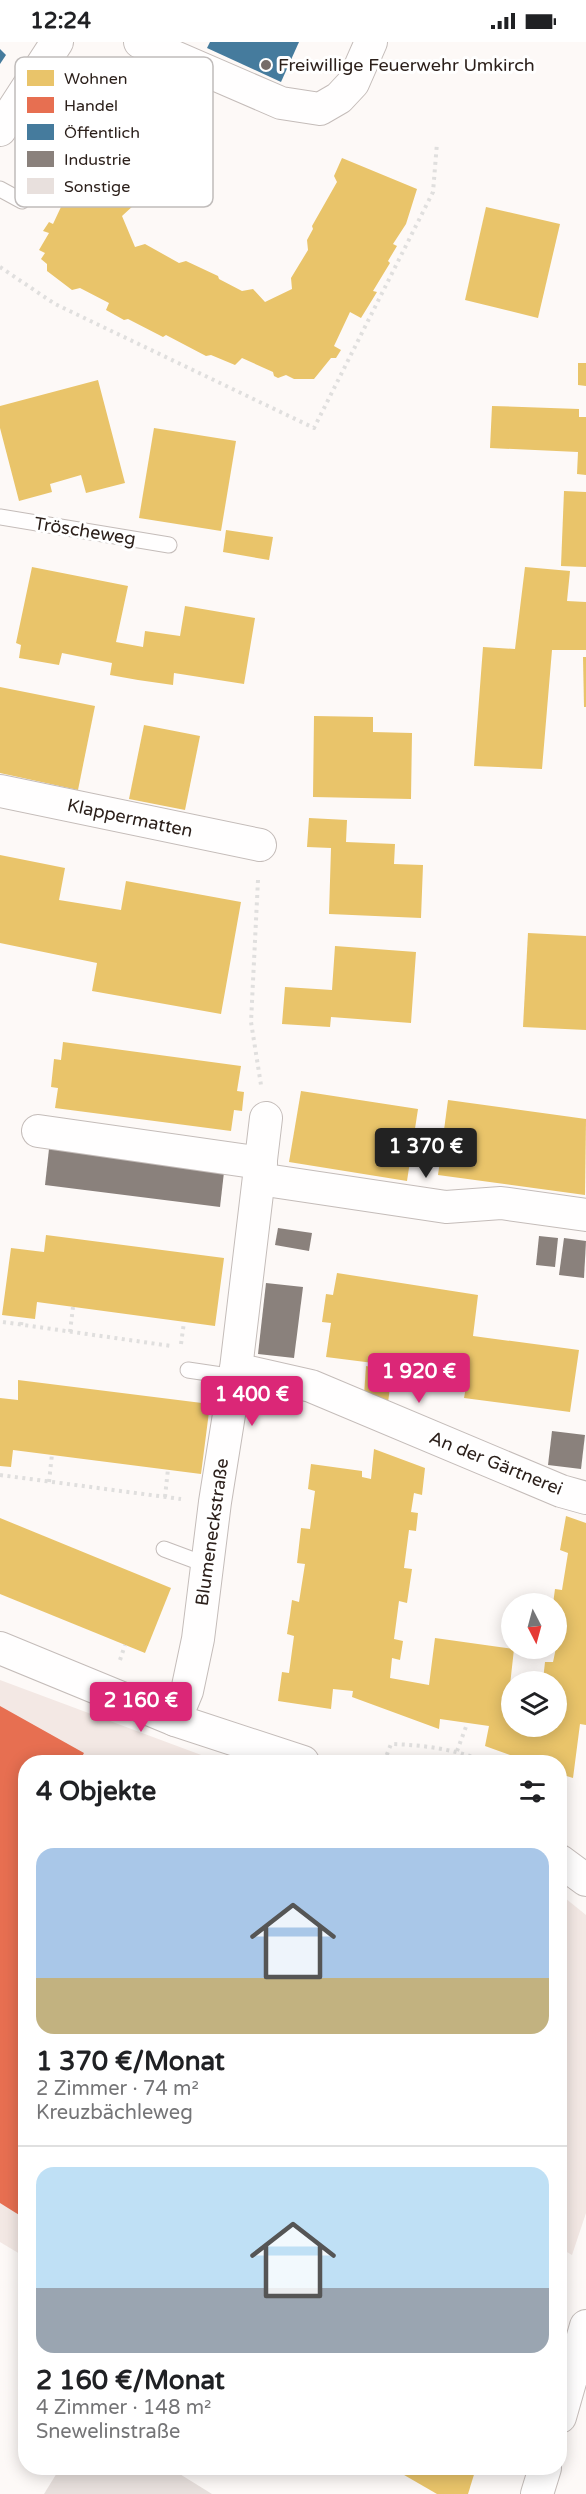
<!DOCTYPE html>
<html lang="de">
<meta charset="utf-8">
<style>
body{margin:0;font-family:"Varela Round",sans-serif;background:#f2f2f2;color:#202124;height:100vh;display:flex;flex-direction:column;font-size:22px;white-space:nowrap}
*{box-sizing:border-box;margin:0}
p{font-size:20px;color:#757577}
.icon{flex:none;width:33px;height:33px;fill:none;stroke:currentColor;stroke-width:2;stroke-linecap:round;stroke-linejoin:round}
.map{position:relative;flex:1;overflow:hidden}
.drawer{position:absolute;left:18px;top:1713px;width:549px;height:720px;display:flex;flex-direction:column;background:#fff;border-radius:24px;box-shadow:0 3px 15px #0003}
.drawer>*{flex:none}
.needle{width:39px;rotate:174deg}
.buttons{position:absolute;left:501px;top:1551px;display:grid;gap:12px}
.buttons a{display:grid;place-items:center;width:66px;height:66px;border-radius:50%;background:#fff;box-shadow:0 3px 15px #0003;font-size:30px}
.price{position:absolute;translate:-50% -51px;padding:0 14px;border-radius:6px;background:#db2777;color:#fff;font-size:20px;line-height:39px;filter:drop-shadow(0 2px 3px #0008)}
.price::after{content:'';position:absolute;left:50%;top:36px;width:18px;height:14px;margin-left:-9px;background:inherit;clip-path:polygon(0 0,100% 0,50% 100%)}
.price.selected{background:#222;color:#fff}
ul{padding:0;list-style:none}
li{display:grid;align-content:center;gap:12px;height:318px;padding:0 18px}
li+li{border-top:2px solid #e0e0e0}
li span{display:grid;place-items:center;height:186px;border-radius:18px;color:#555}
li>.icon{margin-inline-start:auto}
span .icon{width:108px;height:108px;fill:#fffc;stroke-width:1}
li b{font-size:26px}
h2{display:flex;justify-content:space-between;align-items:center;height:72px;padding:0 18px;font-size:26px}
.status{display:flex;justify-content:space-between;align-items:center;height:42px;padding:0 30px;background:#fff;direction:ltr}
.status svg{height:16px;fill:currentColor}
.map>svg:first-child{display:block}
.built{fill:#f3e8e4}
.homes{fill:#e9c46a}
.shops{fill:#e76f51}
.public{fill:#457b9d}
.industry{fill:#8a817c}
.building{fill:#e8e0dd}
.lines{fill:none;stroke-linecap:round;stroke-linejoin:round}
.lane-casing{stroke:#c4bcb9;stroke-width:17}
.street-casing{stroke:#c4bcb9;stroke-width:34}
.path{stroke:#e0dfde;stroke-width:4;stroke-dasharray:3 4.5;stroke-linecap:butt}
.lane{stroke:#fffefe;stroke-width:15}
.street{stroke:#fffefe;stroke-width:32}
.poi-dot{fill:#756c68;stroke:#fff;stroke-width:2}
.labels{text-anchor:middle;stroke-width:6;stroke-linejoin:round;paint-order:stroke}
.poi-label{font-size:18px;fill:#2c201b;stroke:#fff;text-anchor:start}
.street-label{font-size:18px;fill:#2c201b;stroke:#fff}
.key{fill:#fff;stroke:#c0bcbb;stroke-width:1.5}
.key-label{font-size:16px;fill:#2c201b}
</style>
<div class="status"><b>12:24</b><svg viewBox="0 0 49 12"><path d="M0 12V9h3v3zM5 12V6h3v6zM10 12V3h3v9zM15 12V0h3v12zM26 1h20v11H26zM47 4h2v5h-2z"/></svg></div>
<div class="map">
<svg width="586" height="2452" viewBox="0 0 586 2452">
<rect width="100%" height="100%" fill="#fdf9f7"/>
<!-- built -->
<g class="built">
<path d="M0 1638 220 1720H26L25 2215 0 2200Z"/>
<path d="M560 1852 586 1873V2171L572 2213 560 2206Z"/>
</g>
<!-- homes -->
<g class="homes">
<path d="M105 15 182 49 176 63 170 67 158 91 161 99 147 128 141 131 132 148 134 163 122 174 135 205 145 202 179 221 186 219 218 234 219 237 242 249 253 247 265 260 292 247 291 236 308 208 307 198 313 187 312 184 337 140 334 134 342 116 417 147 406 182 393 202 397 204 388 219 390 221 373 249 377 250 361 276 350 270 334 304 341 308 336 316H331L314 337H294L286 333 278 336 274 334 273 330 242 316 235 323 211 313 206 314 166 293 163 295 128 277 124 278 106 268 109 261 80 246 72 248 47 229V222L41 217 45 211 39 208 49 191 43 189 49 180 53 182 68 150 46 139 63 105 66 107 80 79 77 78 95 44 91 42Z"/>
<path d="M486 165 560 182 538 276 465 258Z"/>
<path d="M578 321H586V344L578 343Z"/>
<path d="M98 338 125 441 86 451 81 433 50 442 52 450 19 459 0 386V364Z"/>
<path d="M492 364 579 367V375H586V433L577 432 578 410 490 406Z"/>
<path d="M154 386 236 399 221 489 139 476Z"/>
<path d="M564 449 586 450V525L561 524Z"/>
<path d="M226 488 273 495 269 518 223 510Z"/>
<path d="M32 525 128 544 116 600 143 605 145 589 180 594 185 564 255 576 244 642 174 631 173 643 138 638 110 633 112 621 62 611 59 623 19 616 21 603 16 601Z"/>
<path d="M525 525 570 529 567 559 586 560V608H552L542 727 474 724 483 605 515 607Z"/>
<path d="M583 615H586V665H584Z"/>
<path d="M0 645 95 664 78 748 0 731Z"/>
<path d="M314 674 373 675V690L412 691 411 757 313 755Z"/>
<path d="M144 683 200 694 185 768 129 757Z"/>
<path d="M309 776 347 778 346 800 395 802 394 822 423 823 421 876 329 872 331 806 307 805Z"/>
<path d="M0 813 65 826 59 858 121 868 126 839 241 860 221 972 92 949 97 921 0 901Z"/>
<path d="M528 891 586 894V988L523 985Z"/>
<path d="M335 904 416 910 411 981 331 975 330 985 282 982 285 945 332 948Z"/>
<path d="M63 1000 241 1024 237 1049 244 1050 242 1069 234 1068 231 1089 55 1066 58 1046 51 1045 54 1017 61 1018Z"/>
<path d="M301 1049 418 1067 407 1139 289 1120Z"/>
<path d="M448 1058 586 1077 585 1153 438 1133Z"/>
<path d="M46 1193 224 1216 215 1284 37 1260 35 1277 2 1273 11 1206 44 1210Z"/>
<path d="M337 1231 478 1253 473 1294 579 1308 570 1370 464 1356 468 1333 326 1315 331 1281 322 1280 326 1252 333 1253Z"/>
<path d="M366 1324 392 1329 388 1361 364 1353Z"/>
<path d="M18 1338 210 1362 201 1432 13 1408 11 1425 0 1424V1356L18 1358Z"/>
<path d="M374 1407 425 1426 422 1453 414 1451 411 1470 418 1471 416 1489 409 1488 404 1526 412 1527 407 1561 399 1559 394 1597 403 1599 400 1618 392 1616 390 1636 429 1643 435 1596 514 1607 509 1652H512V1684H556V1640L543 1638 545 1620H553L556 1606V1562H553L555 1547 562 1548 568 1511 560 1508 566 1474 586 1481V1683L580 1682 573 1736 560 1732V1720H529L485 1704 489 1684 440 1677 439 1687 352 1655 353 1649 333 1647 331 1667 278 1659 282 1630 289 1631 294 1594 287 1592 290 1573 292 1558 299 1560 305 1522 297 1521 301 1486 310 1487 315 1449 308 1447 311 1422 362 1429V1435L371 1437Z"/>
<path d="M0 1476 171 1546 145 1611 0 1552Z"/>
<path d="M392 2426H476L468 2452H437Z"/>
</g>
<!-- shops -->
<path class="shops" d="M0 1664 84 1711 79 1720H26V2172L24 2176 0 2161Z"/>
<!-- public -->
<g class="public">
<path d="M210 0H299L281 40 207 6Z"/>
<path d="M0 7 6 13 0 22Z"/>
</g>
<!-- industry -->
<g class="industry">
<path d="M49 1107 224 1130 220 1165 45 1143Z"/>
<path d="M278 1186 312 1191 309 1209 275 1203Z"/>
<path d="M539 1194 558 1196 555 1225 536 1223Z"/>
<path d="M564 1196 586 1199 584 1236 559 1233Z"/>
<path d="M266 1241 303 1245 294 1316 258 1312Z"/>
<path d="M552 1389 585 1393 581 1427 548 1423Z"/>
</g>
<!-- building -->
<path class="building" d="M60 2426H170L212 2452H44Z"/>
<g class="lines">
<defs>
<g id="lane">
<path d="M0 147 22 159"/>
<path d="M0 475 169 503"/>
<path d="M188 1328 235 1335"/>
<path d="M164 1507 207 1523"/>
</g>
<g id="street">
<path d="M140 0 281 61 320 67 339 56 353 41 371 0"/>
<path d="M0 88 57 0"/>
<path d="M0 749 260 803"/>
<path d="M38 1089 261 1121"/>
<path d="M259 1137 446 1165 501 1161 586 1173"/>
<path d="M236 1327 311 1344 561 1449 586 1456"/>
<path d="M0 1606 175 1678 303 1720"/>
<path d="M175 1678 187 1649 198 1597 215 1460 235 1335 266 1076"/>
<path d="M560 1819 586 1838"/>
<path d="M560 2375 586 2284"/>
<path d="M537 2452 545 2426"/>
</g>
</defs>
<!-- lane casing -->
<use href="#lane" class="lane-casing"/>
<!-- street casing -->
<use href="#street" class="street-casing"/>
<!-- path -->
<g class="path">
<path d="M69 49 87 58"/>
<path d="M29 106 55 120"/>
<path d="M0 225 55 262 314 386 433 150 437 101"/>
<path d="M258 838 251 980 261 1043"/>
<path d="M3 1280 171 1304"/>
<path d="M21 1283 22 1276"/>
<path d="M70 1290 73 1265"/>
<path d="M181 1302 184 1280"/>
<path d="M0 1433 181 1457"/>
<path d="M49 1440 52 1412"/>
<path d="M165 1455 168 1427"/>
<path d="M120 1618 125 1603"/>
<path d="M457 1709 467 1682"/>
<path d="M384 1720 391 1702C424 1703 455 1707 486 1720"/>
</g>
<!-- lane -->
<use href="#lane" class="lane"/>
<!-- street -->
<use href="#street" class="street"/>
</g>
<!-- markers -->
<circle class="poi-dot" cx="266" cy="23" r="6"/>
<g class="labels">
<!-- poi labels -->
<g class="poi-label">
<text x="278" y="29">Freiwillige Feuerwehr Umkirch</text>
</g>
<!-- street labels -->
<g class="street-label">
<text transform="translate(85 489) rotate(9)" y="6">Tröscheweg</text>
<text transform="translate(130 776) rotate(12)" y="6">Klappermatten</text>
<text transform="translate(496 1421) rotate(22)" y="6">An der Gärtnerei</text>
<text transform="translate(212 1490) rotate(-82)" y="6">Blumeneckstraße</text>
</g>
</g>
<!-- legend -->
<rect x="15" y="15" width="198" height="150" rx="9" class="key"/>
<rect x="27" y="28" width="27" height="16" fill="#e9c46a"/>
<rect x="27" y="55" width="27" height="16" fill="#e76f51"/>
<rect x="27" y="82" width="27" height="16" fill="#457b9d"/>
<rect x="27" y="109" width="27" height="16" fill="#8a817c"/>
<rect x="27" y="136" width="27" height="16" fill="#e8e0dd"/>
<g class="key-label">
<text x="64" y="42">Wohnen</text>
<text x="64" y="69">Handel</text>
<text x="64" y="96">Öffentlich</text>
<text x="64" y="123">Industrie</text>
<text x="64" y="150">Sonstige</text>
</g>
</svg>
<div class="buttons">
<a><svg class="needle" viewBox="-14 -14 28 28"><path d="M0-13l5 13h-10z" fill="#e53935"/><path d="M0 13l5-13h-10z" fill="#757577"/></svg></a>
<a><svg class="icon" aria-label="layers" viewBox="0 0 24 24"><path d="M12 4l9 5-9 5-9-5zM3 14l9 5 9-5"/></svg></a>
</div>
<b class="price selected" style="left:426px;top:1137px">1 370 €</b>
<b class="price" style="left:419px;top:1362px">1 920 €</b>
<b class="price" style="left:252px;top:1385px">1 400 €</b>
<b class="price" style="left:141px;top:1691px">2 160 €</b>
<section class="drawer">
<h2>4 Objekte<svg class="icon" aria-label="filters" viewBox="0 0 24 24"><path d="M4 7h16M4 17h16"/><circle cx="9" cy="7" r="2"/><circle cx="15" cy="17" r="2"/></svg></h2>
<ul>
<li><span style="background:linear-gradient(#a9c7e8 70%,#c2b280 0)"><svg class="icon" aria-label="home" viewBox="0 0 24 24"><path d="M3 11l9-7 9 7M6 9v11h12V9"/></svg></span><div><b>1 370 €/Monat</b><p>2 Zimmer · 74 m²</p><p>Kreuzbächleweg</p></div></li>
<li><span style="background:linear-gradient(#bfe0f5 65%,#9aa5b1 0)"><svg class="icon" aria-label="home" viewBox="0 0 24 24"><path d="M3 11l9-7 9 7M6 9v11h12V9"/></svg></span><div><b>2 160 €/Monat</b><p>4 Zimmer · 148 m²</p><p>Snewelinstraße</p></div></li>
</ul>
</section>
</div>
